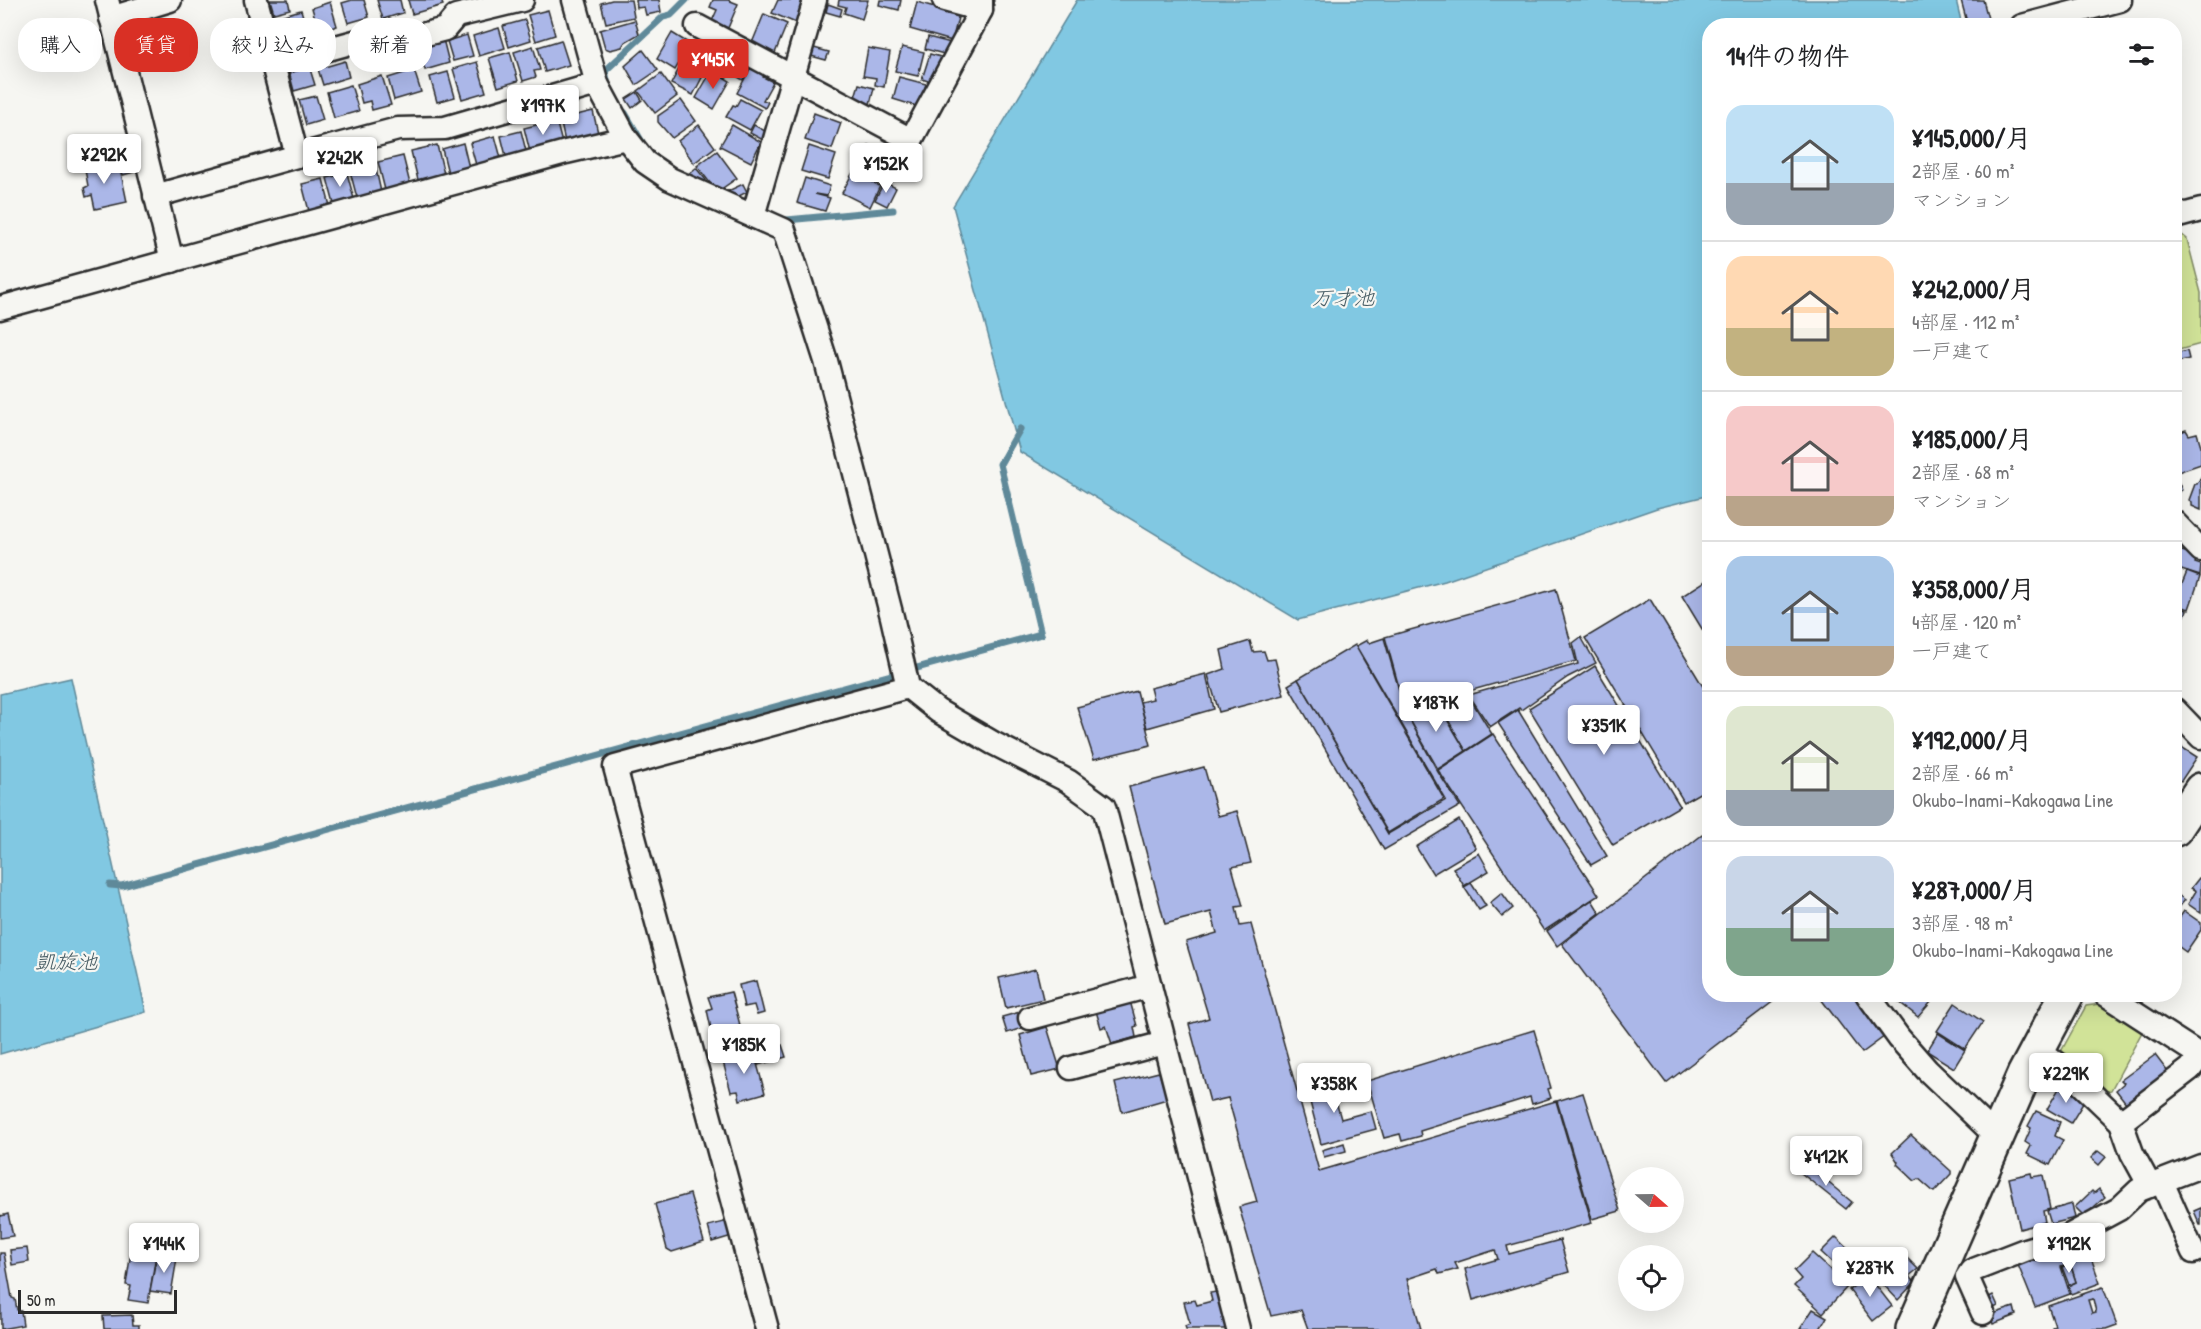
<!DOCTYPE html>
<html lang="ja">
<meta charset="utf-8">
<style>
body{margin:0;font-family:"Patrick Hand","Klee One",sans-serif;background:#f6f6f6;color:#202124;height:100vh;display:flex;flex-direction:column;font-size:22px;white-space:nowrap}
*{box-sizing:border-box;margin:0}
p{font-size:20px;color:#757577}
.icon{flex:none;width:33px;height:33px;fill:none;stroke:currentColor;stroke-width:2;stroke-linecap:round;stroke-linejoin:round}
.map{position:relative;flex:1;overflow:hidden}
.drawer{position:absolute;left:1702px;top:18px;width:480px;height:984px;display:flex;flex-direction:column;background:#fff;border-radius:24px;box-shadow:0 6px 24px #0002}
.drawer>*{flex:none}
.hud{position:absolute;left:18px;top:18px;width:570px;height:54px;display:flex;gap:12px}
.needle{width:39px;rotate:110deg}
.controls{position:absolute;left:1618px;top:1167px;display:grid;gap:12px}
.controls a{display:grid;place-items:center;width:66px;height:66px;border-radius:50%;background:#fff;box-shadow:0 6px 24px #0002;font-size:30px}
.scale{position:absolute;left:18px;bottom:15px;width:159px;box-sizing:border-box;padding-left:6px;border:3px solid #2b2b2b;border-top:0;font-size:16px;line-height:21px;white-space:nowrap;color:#2b2b2b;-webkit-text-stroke:4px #f6f6f2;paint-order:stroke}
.price{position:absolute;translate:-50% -51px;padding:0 14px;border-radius:6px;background:#fff;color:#222;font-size:20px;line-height:39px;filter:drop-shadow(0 2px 3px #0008)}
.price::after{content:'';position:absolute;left:50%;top:36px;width:18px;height:14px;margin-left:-9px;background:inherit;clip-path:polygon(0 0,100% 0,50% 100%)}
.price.current{background:#d93025;color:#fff}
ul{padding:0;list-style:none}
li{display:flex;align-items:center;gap:18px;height:150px;padding:0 24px}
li+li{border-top:2px solid #e0e0e0}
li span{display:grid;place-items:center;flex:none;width:168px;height:120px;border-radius:18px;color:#555}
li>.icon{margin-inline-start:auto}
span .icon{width:72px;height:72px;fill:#fffc;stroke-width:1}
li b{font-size:26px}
h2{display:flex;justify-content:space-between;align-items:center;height:72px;padding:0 24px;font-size:26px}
.pill{padding:0 21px;border-radius:24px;background:#fff;box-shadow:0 6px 24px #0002;font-size:21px;line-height:54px}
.pill.current{background:#d93025;color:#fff}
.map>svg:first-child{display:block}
.green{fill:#d1e398;stroke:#7e8762;stroke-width:1.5}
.water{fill:#81c8e2;stroke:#5f8999;stroke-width:1.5}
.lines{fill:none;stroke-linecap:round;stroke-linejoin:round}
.stream{stroke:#5f8999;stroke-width:7}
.building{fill:#abb7e8;stroke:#2b2b2b;stroke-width:1.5;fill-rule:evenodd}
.street-casing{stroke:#2b2b2b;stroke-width:27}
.secondary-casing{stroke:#2b2b2b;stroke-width:38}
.street{stroke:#f6f6f2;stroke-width:22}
.secondary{stroke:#f6f6f2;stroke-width:33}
.labels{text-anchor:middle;stroke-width:4.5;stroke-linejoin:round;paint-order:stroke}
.water-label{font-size:21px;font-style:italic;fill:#455a62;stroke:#f6f6f2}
</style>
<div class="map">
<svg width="2201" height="1329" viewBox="0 0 2201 1329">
<rect width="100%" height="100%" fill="#f6f6f2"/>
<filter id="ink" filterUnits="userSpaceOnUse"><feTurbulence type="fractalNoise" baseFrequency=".0167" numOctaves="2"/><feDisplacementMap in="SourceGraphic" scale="12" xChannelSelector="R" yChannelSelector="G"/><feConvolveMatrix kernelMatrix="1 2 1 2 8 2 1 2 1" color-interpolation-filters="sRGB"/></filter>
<g filter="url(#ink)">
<!-- green -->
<g class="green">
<path d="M2175 229 2187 239 2201 293V344L2175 351Z"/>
<path d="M2100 1004 2142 1032 2111 1090 2103 1093 2058 1057 2086 1006Z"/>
</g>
<!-- water -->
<g class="water">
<path d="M1077 0H1956L1962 25 1710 26V495L1657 508 1445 581 1298 620 1020 452 953 206Z"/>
<path d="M71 678 146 1012 0 1054V694Z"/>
</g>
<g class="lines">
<!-- stream -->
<g class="stream">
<path d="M607 80 605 71 663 17 671 15 686 0"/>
<path d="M625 113 642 142"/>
<path d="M781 219 787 220 893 210"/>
<path d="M110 885 122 886 1041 634 1000 464 1020 429"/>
</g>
</g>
<!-- building -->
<g class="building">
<path d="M270 0H288L290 9 274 13Z"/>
<path d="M352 0H364L369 17 348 23 342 3Z"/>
<path d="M377 0H400L403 13 383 19Z"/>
<path d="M408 0H441L443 5 412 14Z"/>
<path d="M612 0H631L634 17 606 23 601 3Z"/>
<path d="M636 0H659L661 12 646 15 644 7 637 8Z"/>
<path d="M713 0H728L738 4 728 28 712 21 717 10 710 7Z"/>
<path d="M778 0H806L796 23 772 13Z"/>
<path d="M839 0H868L862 19 844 13 846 7 838 5Z"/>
<path d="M880 0H901L899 10 879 5Z"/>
<path d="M1961 0H1983L1990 26H1968Z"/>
<path d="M330 2 337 26 319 32 312 8Z"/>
<path d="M917 2 959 14 952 41 910 29Z"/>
<path d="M828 4 842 9 840 16 826 12Z"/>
<path d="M301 10 308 33 286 39 280 16Z"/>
<path d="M548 10 555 35 536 41 528 15Z"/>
<path d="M764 14 787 24 775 53 752 43Z"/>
<path d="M525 20 531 40 509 47 503 26Z"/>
<path d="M635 20 639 34 625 42 622 47 610 50 605 48 600 30Z"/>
<path d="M499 28 505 48 479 56 473 36Z"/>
<path d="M672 33 690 44 675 70 657 59Z"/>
<path d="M467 35 473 56 453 61 447 41Z"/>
<path d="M928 37 951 43 948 55 925 49Z"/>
<path d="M443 39 449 63 425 70 422 59 426 58 423 45Z"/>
<path d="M561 40 569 65 545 72 538 47Z"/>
<path d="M400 46 403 55 411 53 413 61 381 71 375 53Z"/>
<path d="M533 46 540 70 534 71 536 77 523 81 514 52Z"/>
<path d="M703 47 714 52 710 61 699 57Z"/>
<path d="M902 47 924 52 918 76 895 71Z"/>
<path d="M814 48 829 52 826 60 811 56Z"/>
<path d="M868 48 890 52 884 87 875 85 876 78 863 76Z"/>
<path d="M643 50 658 70 636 85 625 66Z"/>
<path d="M510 52 518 81 498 87 489 58Z"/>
<path d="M930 54 941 57 934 83 922 79Z"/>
<path d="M697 58 709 64 693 95 671 84 681 65 691 70Z"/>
<path d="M345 61 349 77 323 85 318 69Z"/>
<path d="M477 62 486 92 462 99 453 69Z"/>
<path d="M743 63 750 67 743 80 736 76Z"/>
<path d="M309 66 315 85 294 91 289 72Z"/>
<path d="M751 67 765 74 763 77 773 82 763 100 768 102 765 108 737 93Z"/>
<path d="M414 70 421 92 394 100 388 78Z"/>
<path d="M712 70 730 81 714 109 696 98Z"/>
<path d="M448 72 455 97 437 102 430 77Z"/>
<path d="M661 74 677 96 655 113 638 91Z"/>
<path d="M382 76 391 105 372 110 370 101 362 103 357 84Z"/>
<path d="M899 77 926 84 919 107 893 99Z"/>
<path d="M859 84 874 88 870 104 854 100Z"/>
<path d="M351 85 359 111 334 118 327 92Z"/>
<path d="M637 92 642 100 632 108 626 99Z"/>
<path d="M316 96 323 120 306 125 299 100Z"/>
<path d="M740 99 761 110 750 130 726 117 733 105 736 106Z"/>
<path d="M681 100 696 121 672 138 658 122V116Z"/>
<path d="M593 111 598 133 565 142 560 119Z"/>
<path d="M814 113 841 123 832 149 805 140Z"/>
<path d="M556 120 562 143 530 152 524 128Z"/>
<path d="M699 125 715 147 694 163 678 141Z"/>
<path d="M732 125 761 142 751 162 720 146Z"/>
<path d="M754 125 767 132 763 140 750 133Z"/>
<path d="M521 131 526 151 506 156 501 136Z"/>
<path d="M495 136 501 158 476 165 470 143Z"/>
<path d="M463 143 469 168 448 173 442 149Z"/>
<path d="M437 145 444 174 418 180 411 151Z"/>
<path d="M869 145 883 152 886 145 894 149 881 177 859 166Z"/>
<path d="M809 146 836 155 828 179 801 171Z"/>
<path d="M717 151 737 178 717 192 697 166Z"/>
<path d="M129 153 134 172 123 175 118 155Z"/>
<path d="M403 156 410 184 385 190 378 162Z"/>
<path d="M102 159 105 171 120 168 127 202 95 209 92 195 86 197 84 188 88 186 84 164Z"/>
<path d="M375 165 381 192 357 198 350 171Z"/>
<path d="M696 168 706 180 696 187 687 175Z"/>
<path d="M853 172 880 186 870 207 842 193Z"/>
<path d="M347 173 354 199 334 204 327 178Z"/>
<path d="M805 178 830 186 827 196 815 194 830 198 825 211 797 203Z"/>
<path d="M323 179 330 206 309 211 302 184Z"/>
<path d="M884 182 896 188 887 206 875 200Z"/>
<path d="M743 184 747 192 733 199 728 191Z"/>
<path d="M2187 351 2189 359 2176 362 2175 354Z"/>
<path d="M2186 430 2189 435 2197 433 2201 446V464L2175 473V434Z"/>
<path d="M2175 475 2182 490 2175 494Z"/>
<path d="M2201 477V510L2192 506V502L2189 500 2195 484H2197Z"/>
<path d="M2176 549 2197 556 2195 563 2201 565 2200 576 2175 568Z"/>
<path d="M2187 572 2200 577 2189 609 2175 604V590L2179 591Z"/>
<path d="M1710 578V642L1682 596Z"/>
<path d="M1556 589 1576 661 1405 709 1385 637Z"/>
<path d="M1650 599 1710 698V787L1684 802 1585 638Z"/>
<path d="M2177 606 2187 610 2175 641V611Z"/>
<path d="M1581 637 1596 663 1568 677 1521 710 1519 708 1490 727 1469 695 1578 664 1573 643Z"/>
<path d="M1384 638 1405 711 1438 772 1460 806 1384 850 1288 685 1298 679 1388 834 1446 800 1356 646 1367 640 1369 643Z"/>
<path d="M1250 641 1253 652 1264 651 1267 660 1275 659 1284 695 1219 712 1208 675 1225 669 1221 650Z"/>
<path d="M1355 645 1444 799 1388 833 1298 679Z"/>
<path d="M1595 666 1680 806 1613 845 1529 708Z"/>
<path d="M1206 674 1214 709 1147 728 1140 702 1153 699 1150 688Z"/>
<path d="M1137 691 1151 745 1094 759 1077 707Z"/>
<path d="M1468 695 1492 734 1466 751 1438 702Z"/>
<path d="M1436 701 1466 751 1438 769 1405 711Z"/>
<path d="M1518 710 1607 856 1591 865 1498 723Z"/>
<path d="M1493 734 1599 895 1544 931 1438 770Z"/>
<path d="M2175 743 2197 757 2181 781 2175 777Z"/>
<path d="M1204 767 1218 816 1237 811 1251 863 1232 867 1243 906 1236 907 1240 926 1251 924 1319 1171 1556 1101 1592 1223 1507 1246 1509 1254 1560 1240 1569 1272 1473 1300 1465 1269 1498 1259 1495 1250 1455 1263 1458 1269 1439 1274 1437 1269 1407 1279 1421 1329H1308L1301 1310 1271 1316 1239 1207 1257 1202 1228 1098 1210 1102 1189 1024 1209 1018 1186 942 1217 933 1211 912 1165 924 1129 787Z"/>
<path d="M1459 820 1476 848 1433 874 1416 847Z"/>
<path d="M1702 835 1710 845V994H1783L1666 1083 1562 944Z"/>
<path d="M1479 853 1489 871 1464 886 1453 868Z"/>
<path d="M2199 878 2201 879V913L2188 904 2196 891 2191 888Z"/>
<path d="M1471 883 1486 906 1479 910 1464 887Z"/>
<path d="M1502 893 1513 908 1502 917 1490 903Z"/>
<path d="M2175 893 2185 900 2180 906 2175 903Z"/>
<path d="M1592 900 1600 913 1557 946 1547 931Z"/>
<path d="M2184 911 2201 923V930L2186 952 2175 944V924Z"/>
<path d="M1036 969 1043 999 1006 1008 999 978Z"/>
<path d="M756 981 764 1013 757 1015 754 1005 744 1007 739 985Z"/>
<path d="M731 992 740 1025 712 1033 707 1010 712 1008 708 997Z"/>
<path d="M1827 994H1853L1885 1036 1862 1053 1821 999Z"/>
<path d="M1895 994H1938L1918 1017 1893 997Z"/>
<path d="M1130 1001 1137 1026 1134 1027 1136 1037 1112 1044 1106 1026 1101 1028 1096 1011Z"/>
<path d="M1955 1003 1983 1022 1965 1049 1937 1031Z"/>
<path d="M1020 1012 1025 1027 1007 1033 1002 1017Z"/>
<path d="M1047 1027 1060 1069 1031 1076 1020 1035Z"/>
<path d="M1534 1030 1551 1088 1548 1089 1551 1098 1532 1104 1530 1097 1420 1131 1421 1136 1402 1141 1400 1134 1384 1138 1367 1081Z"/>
<path d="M1938 1033 1965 1050 1954 1068 1927 1051Z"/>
<path d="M774 1044 775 1047 782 1045 786 1057 758 1065 754 1049Z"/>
<path d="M753 1049 765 1093 740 1100 738 1091 731 1092 722 1058Z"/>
<path d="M2155 1055 2168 1072 2126 1103 2116 1090 2124 1083 2121 1080Z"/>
<path d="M1159 1072 1167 1099 1122 1112 1115 1083Z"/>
<path d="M1329 1076 1341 1119 1371 1111 1376 1129 1321 1144 1305 1083Z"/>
<path d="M2061 1085 2085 1100 2071 1123 2047 1109Z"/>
<path d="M1583 1093 1620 1211 1592 1219 1557 1101Z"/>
<path d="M2036 1111 2060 1122 2055 1136 2063 1140 2050 1165 2027 1154 2031 1146 2025 1142 2031 1128 2028 1126Z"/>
<path d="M1911 1135 1951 1171V1174L1934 1192 1919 1179 1915 1181 1897 1164 1898 1162 1892 1153Z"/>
<path d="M1344 1143 1346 1151 1324 1157 1322 1150Z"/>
<path d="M2098 1151 2106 1157 2099 1165 2091 1158Z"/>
<path d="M1808 1166 1852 1202 1846 1209 1801 1173Z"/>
<path d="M2031 1173 2032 1177 2043 1175 2050 1209 2043 1211 2045 1222 2020 1229 2009 1178Z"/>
<path d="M2099 1189 2105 1197 2084 1216 2075 1207 2092 1191 2094 1193Z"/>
<path d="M690 1194 704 1242 672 1252 667 1249 655 1204Z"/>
<path d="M2072 1204 2075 1218 2051 1224 2047 1211Z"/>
<path d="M2201 1208V1225H2200L2194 1211Z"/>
<path d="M0 1214 1 1216 8 1214 13 1236 0 1238Z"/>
<path d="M728 1221 732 1236 712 1242 708 1226Z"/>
<path d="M1836 1237 1866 1265 1848 1284 1832 1269 1835 1265 1821 1252Z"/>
<path d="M2070 1242 2075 1256 2069 1259 2070 1264 2061 1267 2070 1294 2035 1307 2018 1265Z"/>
<path d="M132 1245 157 1249 148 1303 128 1300 131 1286 126 1285Z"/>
<path d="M27 1248 29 1262 12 1265 10 1250Z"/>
<path d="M2089 1252 2100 1283 2071 1294 2068 1286 2076 1282 2069 1259Z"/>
<path d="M0 1253H4L12 1298 15 1299 17 1310 21 1311 23 1325 1 1329Z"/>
<path d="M1812 1253 1848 1286 1823 1313 1794 1286 1801 1279 1794 1271Z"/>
<path d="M1902 1253 1918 1269 1909 1276 1915 1282 1898 1300 1877 1278Z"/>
<path d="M157 1254 177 1258 171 1294 150 1291Z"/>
<path d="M2070 1264 2076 1282 2069 1285 2062 1267Z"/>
<path d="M1868 1275 1892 1306 1873 1321 1849 1290Z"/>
<path d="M2103 1287 2117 1325 2106 1329H2052V1327L2055 1326 2048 1306ZM2093 1299 2096 1312 2092 1313 2088 1300Z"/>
<path d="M1222 1291 1232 1329H1186L1185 1326 1190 1324 1184 1302 1195 1300 1197 1305 1212 1301 1210 1293Z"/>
<path d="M1993 1295 1998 1306 1994 1308 1989 1297Z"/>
<path d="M2014 1307 2016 1315 1993 1324 1990 1315Z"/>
<path d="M1813 1309 1827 1317 1820 1329H1800Z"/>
<path d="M132 1315 133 1325H139V1329H104L103 1316Z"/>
</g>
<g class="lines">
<defs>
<g id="street">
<path d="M107 0 172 261"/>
<path d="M256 0 297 156 398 129 445 128 597 84"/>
<path d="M574 0 597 84 626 138 645 162 670 179 784 230 826 361 892 617 908 687 938 711 993 743 1068 781 1104 807 1238 1329"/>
<path d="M944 0 981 10"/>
<path d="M111 18 170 0"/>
<path d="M697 26 911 140 981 10V0"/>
<path d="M2022 26 2120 0"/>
<path d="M274 64 383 34 418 36 445 29 456 16 522 0"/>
<path d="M155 196 297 156"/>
<path d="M753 216 815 0"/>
<path d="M2175 217 2201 210"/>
<path d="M0 308 566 152 626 138"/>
<path d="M2175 523 2201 550"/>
<path d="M2175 710 2201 737"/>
<path d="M1867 994 1899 1038 1927 1070 1997 1137"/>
<path d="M2105 994 2201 1056"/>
<path d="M1030 1018 1150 986"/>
<path d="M2038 1049 2070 1073 2121 1122 2132 1153 2150 1186"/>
<path d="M1071 1068 1164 1043"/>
<path d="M2121 1122 2190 1069 2201 1055"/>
<path d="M2162 1182 2193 1252"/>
<path d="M1983 1313 1967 1277 1971 1271 2025 1250 2065 1238 2119 1209 2139 1190 2201 1166"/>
<path d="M767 1329 615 767 908 687"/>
</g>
<g id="secondary">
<path d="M2175 829 2201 790"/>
<path d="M1913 1329 2024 1075 2067 994"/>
</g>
</defs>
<!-- street casing -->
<use href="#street" class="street-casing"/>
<!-- secondary casing -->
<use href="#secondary" class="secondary-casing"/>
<!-- street -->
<use href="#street" class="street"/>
<!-- secondary -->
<use href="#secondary" class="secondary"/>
</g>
</g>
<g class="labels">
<!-- water labels -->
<g class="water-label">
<text x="1343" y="305">万才池</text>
<text x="66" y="969">凱旋池</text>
</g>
</g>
</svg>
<div class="controls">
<a><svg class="needle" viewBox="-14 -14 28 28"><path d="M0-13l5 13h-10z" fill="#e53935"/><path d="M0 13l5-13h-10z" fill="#757577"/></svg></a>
<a><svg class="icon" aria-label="locate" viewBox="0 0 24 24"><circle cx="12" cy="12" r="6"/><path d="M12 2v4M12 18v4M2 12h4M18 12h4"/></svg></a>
</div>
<div class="scale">50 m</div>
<b class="price current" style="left:713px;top:90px">¥145K</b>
<b class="price" style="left:543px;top:136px">¥197K</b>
<b class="price" style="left:104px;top:185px">¥292K</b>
<b class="price" style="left:340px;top:188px">¥242K</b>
<b class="price" style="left:886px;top:194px">¥152K</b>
<b class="price" style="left:1436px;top:733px">¥187K</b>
<b class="price" style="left:1604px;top:756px">¥351K</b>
<b class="price" style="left:744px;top:1075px">¥185K</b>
<b class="price" style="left:2066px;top:1104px">¥229K</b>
<b class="price" style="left:1334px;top:1114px">¥358K</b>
<b class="price" style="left:1826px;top:1187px">¥412K</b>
<b class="price" style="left:164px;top:1274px">¥144K</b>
<b class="price" style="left:2069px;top:1274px">¥192K</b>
<b class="price" style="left:1870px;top:1298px">¥287K</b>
<div class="hud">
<a class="pill">購入</a>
<a class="pill current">賃貸</a>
<a class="pill">絞り込み</a>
<a class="pill">新着</a>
</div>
<section class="drawer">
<h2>14件の物件<svg class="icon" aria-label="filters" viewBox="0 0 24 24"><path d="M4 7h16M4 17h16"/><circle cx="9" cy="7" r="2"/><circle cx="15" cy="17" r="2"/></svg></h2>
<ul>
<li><span style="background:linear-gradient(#bfe0f5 65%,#9aa5b1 0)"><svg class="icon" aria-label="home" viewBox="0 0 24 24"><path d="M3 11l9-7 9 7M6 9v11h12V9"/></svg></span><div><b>¥145,000/月</b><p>2部屋 · 60 m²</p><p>マンション</p></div></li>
<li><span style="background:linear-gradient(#ffd9b3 60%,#c2b280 0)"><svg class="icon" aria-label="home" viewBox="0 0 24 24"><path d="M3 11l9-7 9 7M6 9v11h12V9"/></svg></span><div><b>¥242,000/月</b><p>4部屋 · 112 m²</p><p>一戸建て</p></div></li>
<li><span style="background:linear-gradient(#f6c9c9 75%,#b9a48a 0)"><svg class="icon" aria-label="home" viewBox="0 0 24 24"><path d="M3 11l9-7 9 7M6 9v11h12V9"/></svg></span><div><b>¥185,000/月</b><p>2部屋 · 68 m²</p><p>マンション</p></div></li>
<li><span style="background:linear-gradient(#a9c7e8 75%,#b9a48a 0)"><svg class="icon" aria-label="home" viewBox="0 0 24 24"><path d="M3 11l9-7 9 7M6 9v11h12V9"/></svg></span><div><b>¥358,000/月</b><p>4部屋 · 120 m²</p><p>一戸建て</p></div></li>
<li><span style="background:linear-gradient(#dfe7d0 70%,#9aa5b1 0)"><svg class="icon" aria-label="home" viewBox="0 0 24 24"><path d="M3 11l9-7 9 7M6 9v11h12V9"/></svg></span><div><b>¥192,000/月</b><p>2部屋 · 66 m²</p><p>Okubo-Inami-Kakogawa Line</p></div></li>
<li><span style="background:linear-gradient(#c9d6e8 60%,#7fa58c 0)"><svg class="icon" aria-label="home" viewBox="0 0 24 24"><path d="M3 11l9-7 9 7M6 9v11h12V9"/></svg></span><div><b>¥287,000/月</b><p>3部屋 · 98 m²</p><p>Okubo-Inami-Kakogawa Line</p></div></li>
</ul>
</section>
</div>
